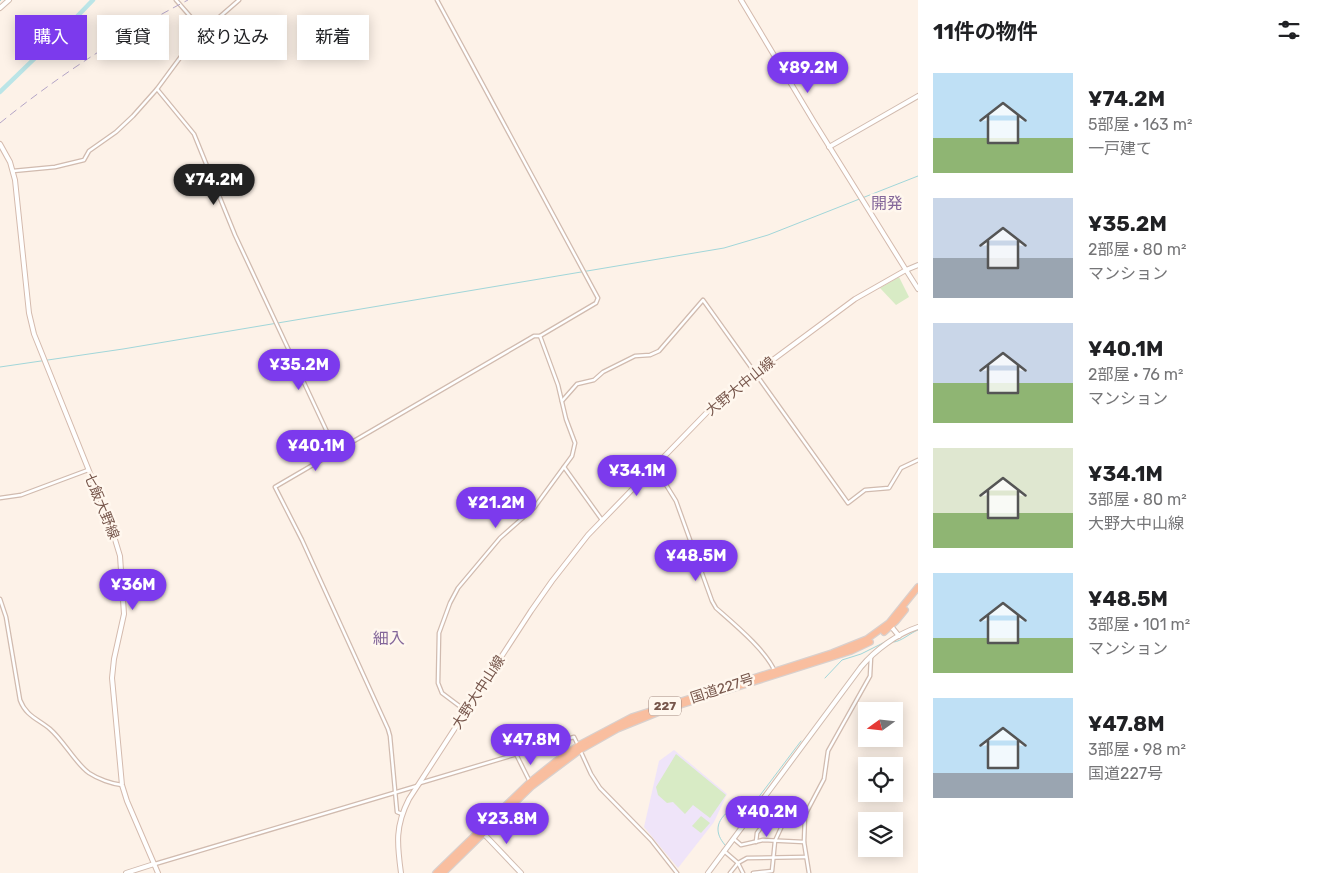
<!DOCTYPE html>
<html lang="ja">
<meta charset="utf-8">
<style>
body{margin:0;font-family:Rubik,"Noto Sans JP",sans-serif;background:#f6f6f6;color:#202124;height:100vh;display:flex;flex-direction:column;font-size:19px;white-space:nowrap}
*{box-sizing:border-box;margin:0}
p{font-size:16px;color:#757577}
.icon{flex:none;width:28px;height:28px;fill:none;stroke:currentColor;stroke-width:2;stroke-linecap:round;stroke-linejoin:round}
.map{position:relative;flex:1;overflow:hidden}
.drawer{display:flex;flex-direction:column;background:#fff;width:400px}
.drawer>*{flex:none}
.hud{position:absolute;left:15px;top:15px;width:475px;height:45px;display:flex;gap:10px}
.needle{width:32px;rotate:255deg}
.controls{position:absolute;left:858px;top:702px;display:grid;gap:10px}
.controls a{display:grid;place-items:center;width:45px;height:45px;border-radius:0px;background:#fff;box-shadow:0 2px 12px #0003;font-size:25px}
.price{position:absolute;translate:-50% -42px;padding:0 11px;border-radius:18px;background:#7c3aed;color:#fff;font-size:16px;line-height:32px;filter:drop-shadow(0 1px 2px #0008)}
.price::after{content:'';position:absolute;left:50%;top:30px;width:15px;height:11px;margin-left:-8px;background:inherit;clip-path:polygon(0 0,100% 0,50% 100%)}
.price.selected{background:#222;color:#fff}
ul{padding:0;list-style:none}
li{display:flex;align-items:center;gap:15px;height:125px;padding:0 15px}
li span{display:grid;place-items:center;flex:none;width:140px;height:100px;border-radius:0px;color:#555}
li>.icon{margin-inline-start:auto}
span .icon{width:60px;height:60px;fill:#fffc;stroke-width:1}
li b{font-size:21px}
h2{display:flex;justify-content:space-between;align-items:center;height:60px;padding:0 15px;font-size:21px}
.chip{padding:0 18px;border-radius:0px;background:#fff;box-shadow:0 2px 12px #0003;font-size:18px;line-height:45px}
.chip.selected{background:#7c3aed;color:#fff}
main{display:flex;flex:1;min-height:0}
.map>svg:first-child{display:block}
.education{fill:#efe4f9}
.green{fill:#d8ebc5}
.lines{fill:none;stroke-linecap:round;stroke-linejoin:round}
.stream{stroke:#a1d6d9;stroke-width:1}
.river{stroke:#bbe5e7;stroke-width:4.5}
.minor-casing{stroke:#d1bbaf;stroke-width:5}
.tertiary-casing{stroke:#d1bbaf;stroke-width:6}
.secondary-casing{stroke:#d4baad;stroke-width:6}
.trunk-casing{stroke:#d9d0cd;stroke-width:8}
.minor{stroke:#fff;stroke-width:2.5}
.tertiary{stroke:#fff;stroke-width:4}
.secondary{stroke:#fff;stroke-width:4}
.trunk{stroke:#f9be9f;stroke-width:5.5}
.rail{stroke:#b4a5c7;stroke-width:1;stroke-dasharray:8 5;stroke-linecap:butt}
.labels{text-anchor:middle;stroke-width:5;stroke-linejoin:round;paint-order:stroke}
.shield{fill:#fff7ee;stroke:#a0867c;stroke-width:1}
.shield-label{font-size:12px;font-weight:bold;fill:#77564b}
.street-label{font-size:14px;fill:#77564b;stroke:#fff7ee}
.quarter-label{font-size:16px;fill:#84679a;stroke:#fff7ee}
</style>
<main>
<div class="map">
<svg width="918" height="873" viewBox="0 0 918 873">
<rect width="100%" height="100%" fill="#fdf2e8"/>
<!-- education -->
<path class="education" d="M674 750 727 794 714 822 678 868 644 827 659 761Z"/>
<!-- green -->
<g class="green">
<path d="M899 277 909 297 896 305 880 288Z"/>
<path d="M676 754 726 795 710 818 693 805 685 814 673 802 667 803 658 795 656 787Z"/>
<path d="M701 816 710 823 701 833 692 826Z"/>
</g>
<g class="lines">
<!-- stream -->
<g class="stream">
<path d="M0 1 1 0"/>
<path d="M0 367 123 349 724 248 768 235 918 176"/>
<path d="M894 642C902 641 910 633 918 630"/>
<path d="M825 678 842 660 861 654 885 642"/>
<path d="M725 845C703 820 737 803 758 798L801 741"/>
</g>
<!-- river -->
<path class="river" d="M0 92 63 31 93 0"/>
<defs>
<g id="minor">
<path d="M176 0 203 31"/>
<path d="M157 89 194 134 235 235 336 451"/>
<path d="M13 171 55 167 84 160 89 151 116 132 133 116 157 89 188 47 200 34 239 0"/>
<path d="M562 401 577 384 594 380 603 372 635 356 650 355 659 351 703 300 848 503 865 490 889 488 901 468 918 460"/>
<path d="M564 467 602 520"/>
<path d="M655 467 676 501 712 601 716 608C733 623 767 651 775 672"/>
<path d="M0 498 21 495 88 470"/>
<path d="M0 599 6 617 20 700C26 716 38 719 50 729 64 741 75 763 89 773 98 779 112 784 122 785"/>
<path d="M466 711 442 693 438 683 439 633 450 603 458 588 500 538 534 508 572 456 575 443 566 419 558 385 540 336"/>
<path d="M580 750 591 774 600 788 651 840 677 873"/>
<path d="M516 754 530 782"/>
<path d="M420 783 574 737 578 745"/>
<path d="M402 814 397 812 390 736 388 729 302 540 275 487 534 336H540L596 303 598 298 437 0"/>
<path d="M734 839 741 845 763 840 804 842"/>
<path d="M756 842 757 833 776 807"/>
<path d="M724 851 738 863 743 873"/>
<path d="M155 864 417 786"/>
<path d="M730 873 738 863 747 858 806 857"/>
<path d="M753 873 772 871 775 841 787 815 764 798"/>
<path d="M809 873 804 842 805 815 824 779 828 751 870 676 871 657"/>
</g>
<g id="tertiary">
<path d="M0 8 9 0"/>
<path d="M829 147 918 96"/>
<path d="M918 265 906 270 918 289"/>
<path d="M890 625 899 636"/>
<path d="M483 833 521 873"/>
<path d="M126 873 154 864"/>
<path d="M708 873 861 667C875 650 897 634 918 627"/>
</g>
<g id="secondary">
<path d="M0 144 10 162 15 180 29 313 34 334 110 523 120 556 124 614 114 659 112 678 122 785 127 801 158 873"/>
<path d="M401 873C397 844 395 826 409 799L531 611 552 581 588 535 719 400 855 299 906 270 814 122 741 0"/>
</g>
<g id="trunk">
<path d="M884 632 896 621 905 610"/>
<path d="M436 873 530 782 555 762 579 745 632 717 832 653 867 639 889 623 918 587"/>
<path d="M443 873 532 786 580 750 617 729 664 710 851 651 870 642"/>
</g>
</defs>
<!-- minor casing -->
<use href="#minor" class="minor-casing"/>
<!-- tertiary casing -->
<use href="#tertiary" class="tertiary-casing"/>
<!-- secondary casing -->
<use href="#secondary" class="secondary-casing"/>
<!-- trunk casing -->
<use href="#trunk" class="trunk-casing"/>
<!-- minor -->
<use href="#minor" class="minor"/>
<!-- tertiary -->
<use href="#tertiary" class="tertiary"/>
<!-- secondary -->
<use href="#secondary" class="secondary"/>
<!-- trunk -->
<use href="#trunk" class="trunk"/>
<!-- rail -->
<path class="rail" d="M0 123C58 76 121 35 188 0"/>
</g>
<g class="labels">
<!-- shield labels -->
<rect class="shield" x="649" y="696.5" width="32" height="19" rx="4"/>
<g class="shield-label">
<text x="665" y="710">227</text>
</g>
<!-- street labels -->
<g class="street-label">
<text transform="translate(740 386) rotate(-39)" y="5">大野大中山線</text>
<text transform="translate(102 506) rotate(68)" y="5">七飯大野線</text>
<text transform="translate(722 688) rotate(-18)" y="5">国道227号</text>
<text transform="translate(478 692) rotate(-57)" y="5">大野大中山線</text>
</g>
<!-- quarter labels -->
<g class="quarter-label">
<text x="887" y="209">開発</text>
<text x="389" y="644">細入</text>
</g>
</g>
</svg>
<div class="controls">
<a><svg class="needle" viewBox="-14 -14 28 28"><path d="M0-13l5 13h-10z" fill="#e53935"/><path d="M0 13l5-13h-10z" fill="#757577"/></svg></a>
<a><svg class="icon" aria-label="locate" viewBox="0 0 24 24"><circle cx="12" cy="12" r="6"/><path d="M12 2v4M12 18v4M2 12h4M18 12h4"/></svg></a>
<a><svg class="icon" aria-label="layers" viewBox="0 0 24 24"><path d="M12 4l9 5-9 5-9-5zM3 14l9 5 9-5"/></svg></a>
</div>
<b class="price" style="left:808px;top:94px">¥89.2M</b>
<b class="price selected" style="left:214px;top:206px">¥74.2M</b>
<b class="price" style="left:299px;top:391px">¥35.2M</b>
<b class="price" style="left:316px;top:472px">¥40.1M</b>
<b class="price" style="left:637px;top:497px">¥34.1M</b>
<b class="price" style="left:496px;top:529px">¥21.2M</b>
<b class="price" style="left:696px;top:582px">¥48.5M</b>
<b class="price" style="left:133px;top:611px">¥36M</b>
<b class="price" style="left:531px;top:766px">¥47.8M</b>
<b class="price" style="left:767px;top:838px">¥40.2M</b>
<b class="price" style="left:507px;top:845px">¥23.8M</b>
<div class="hud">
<a class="chip selected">購入</a>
<a class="chip">賃貸</a>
<a class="chip">絞り込み</a>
<a class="chip">新着</a>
</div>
</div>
<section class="drawer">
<h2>11件の物件<svg class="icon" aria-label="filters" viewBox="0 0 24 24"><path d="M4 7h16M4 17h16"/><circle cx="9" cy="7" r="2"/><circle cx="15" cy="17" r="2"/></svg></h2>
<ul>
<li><span style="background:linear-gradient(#bfe0f5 65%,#8fb573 0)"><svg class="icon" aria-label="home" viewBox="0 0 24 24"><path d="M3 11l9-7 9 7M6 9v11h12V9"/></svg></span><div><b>¥74.2M</b><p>5部屋 · 163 m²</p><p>一戸建て</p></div></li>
<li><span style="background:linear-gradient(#c9d6e8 60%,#9aa5b1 0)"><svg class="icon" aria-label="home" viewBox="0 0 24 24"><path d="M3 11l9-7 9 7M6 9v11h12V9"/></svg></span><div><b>¥35.2M</b><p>2部屋 · 80 m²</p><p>マンション</p></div></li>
<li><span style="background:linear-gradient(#c9d6e8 60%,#8fb573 0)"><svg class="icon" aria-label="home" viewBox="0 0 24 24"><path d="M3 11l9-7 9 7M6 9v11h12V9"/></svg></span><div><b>¥40.1M</b><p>2部屋 · 76 m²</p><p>マンション</p></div></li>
<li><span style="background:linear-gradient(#dfe7d0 65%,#8fb573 0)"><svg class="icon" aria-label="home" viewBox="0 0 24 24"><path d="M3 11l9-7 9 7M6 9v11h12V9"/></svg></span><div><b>¥34.1M</b><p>3部屋 · 80 m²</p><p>大野大中山線</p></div></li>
<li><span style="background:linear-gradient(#bfe0f5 65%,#8fb573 0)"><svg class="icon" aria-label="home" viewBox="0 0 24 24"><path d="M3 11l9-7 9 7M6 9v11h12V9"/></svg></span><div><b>¥48.5M</b><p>3部屋 · 101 m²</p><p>マンション</p></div></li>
<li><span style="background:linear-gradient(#bfe0f5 75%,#9aa5b1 0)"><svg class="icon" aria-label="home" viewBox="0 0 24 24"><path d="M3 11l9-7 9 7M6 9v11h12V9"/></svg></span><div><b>¥47.8M</b><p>3部屋 · 98 m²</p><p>国道227号</p></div></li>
</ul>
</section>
</main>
